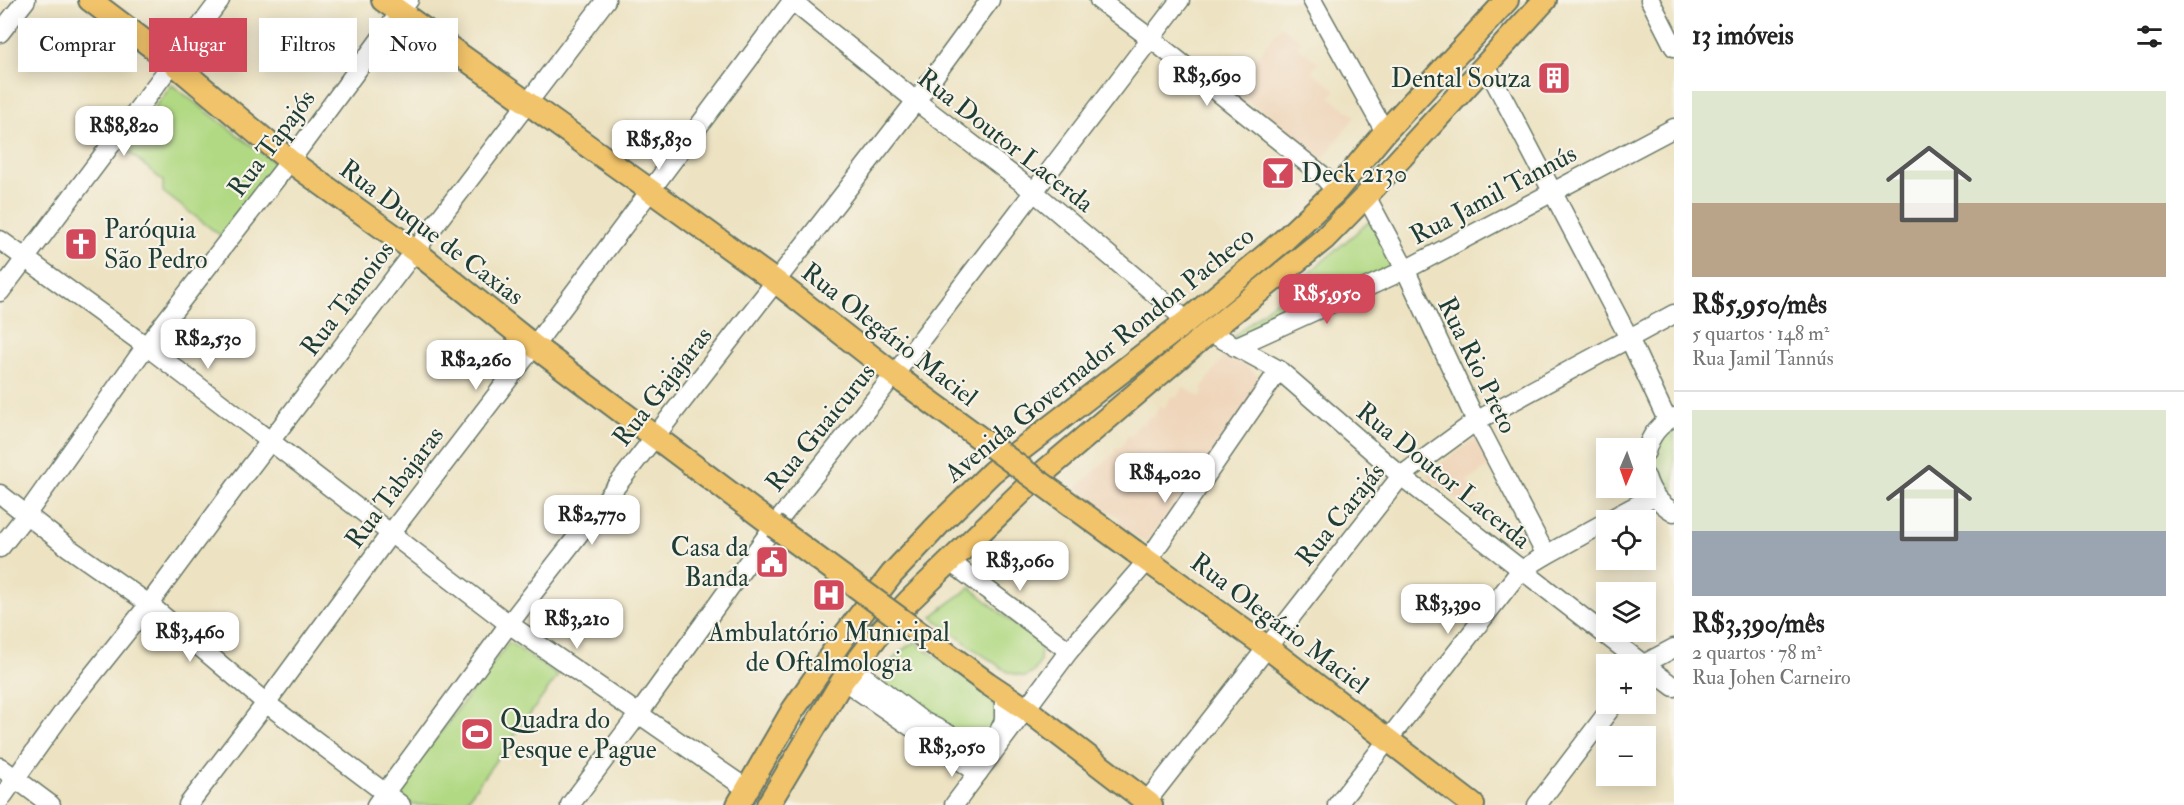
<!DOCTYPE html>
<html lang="pt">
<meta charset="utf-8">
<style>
body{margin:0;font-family:"IM FELL Double Pica",serif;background:#f6f6f6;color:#222;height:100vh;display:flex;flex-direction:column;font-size:22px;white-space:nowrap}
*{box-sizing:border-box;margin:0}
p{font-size:20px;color:#767676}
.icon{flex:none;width:33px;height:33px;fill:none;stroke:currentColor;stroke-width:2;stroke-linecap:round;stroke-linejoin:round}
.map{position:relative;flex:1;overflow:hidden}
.sheet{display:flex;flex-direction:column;background:#fff;width:510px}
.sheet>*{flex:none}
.top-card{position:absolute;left:18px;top:18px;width:570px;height:54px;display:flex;gap:12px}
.needle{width:39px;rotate:182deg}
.fabs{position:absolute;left:1596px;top:438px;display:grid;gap:12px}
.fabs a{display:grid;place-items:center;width:60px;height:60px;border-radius:0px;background:#fff;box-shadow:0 3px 15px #0003;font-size:30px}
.price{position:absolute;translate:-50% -51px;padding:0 14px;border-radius:12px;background:#fff;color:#222;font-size:20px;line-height:39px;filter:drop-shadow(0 2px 3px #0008)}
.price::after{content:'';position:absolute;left:50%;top:36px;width:18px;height:14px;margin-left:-9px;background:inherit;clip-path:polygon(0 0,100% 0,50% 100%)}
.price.current{background:#d1495b;color:#fff}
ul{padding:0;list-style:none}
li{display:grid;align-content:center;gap:12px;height:318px;padding:0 18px}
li+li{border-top:2px solid #e0e0e0}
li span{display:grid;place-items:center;height:186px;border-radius:0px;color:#555}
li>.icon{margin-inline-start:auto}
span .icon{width:108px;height:108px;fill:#fffc;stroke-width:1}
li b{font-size:26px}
h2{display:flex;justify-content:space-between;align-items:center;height:72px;padding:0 18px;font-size:26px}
.pill{padding:0 21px;border-radius:0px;background:#fff;box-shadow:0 3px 15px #0003;font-size:21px;line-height:54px}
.pill.current{background:#d1495b;color:#fff}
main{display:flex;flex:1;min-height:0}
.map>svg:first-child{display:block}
.built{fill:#efd6bb}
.green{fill:#b1d983;stroke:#688b5c;stroke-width:1.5}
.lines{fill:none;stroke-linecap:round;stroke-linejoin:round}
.minor-casing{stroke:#677766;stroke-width:21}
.major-casing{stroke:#677766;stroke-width:26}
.minor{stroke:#fff;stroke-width:18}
.major{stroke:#f1c36a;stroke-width:22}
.major-bridge-casing{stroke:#677766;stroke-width:26;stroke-linecap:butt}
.major-bridge{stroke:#f1c36a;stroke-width:22}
.labels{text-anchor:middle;stroke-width:4.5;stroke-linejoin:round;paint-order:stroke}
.poi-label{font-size:26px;fill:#1f3d34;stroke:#f7f3e8;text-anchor:start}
.street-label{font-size:26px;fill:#1f3d34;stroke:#f7f3e8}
</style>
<main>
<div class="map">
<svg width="1674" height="805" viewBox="0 0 1674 805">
<rect width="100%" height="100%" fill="#f7f3e8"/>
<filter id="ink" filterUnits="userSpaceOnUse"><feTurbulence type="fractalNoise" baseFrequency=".0167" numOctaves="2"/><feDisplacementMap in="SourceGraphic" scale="12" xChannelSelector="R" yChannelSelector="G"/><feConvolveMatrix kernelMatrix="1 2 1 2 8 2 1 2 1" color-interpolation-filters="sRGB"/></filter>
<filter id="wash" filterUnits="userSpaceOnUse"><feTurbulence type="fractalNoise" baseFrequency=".008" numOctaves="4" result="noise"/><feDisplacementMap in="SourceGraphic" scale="24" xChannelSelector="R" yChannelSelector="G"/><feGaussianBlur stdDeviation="1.35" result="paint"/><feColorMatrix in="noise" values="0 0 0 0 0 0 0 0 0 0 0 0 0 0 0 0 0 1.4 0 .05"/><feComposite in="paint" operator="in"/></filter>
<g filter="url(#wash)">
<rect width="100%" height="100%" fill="#ede3c3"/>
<!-- built -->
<g class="built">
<path d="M1281 26 1301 41 1297 47 1318 63 1312 71 1336 90 1330 97 1355 116 1323 158 1233 90Z"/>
<path d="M1228 350 1265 382 1146 543 1116 523 1120 518 1077 488 1115 453 1114 449 1122 446 1128 435 1131 437 1140 423 1144 425 1149 416 1154 418 1159 406 1164 409 1171 396 1176 398 1183 387 1200 397 1204 392 1201 389Z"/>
<path d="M1479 436 1494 463 1467 481 1478 498 1465 505 1426 475Z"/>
</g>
<!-- green -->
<g class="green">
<path d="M172 85 276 164 221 236 163 192V181L123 147Z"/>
<path d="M1376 216 1405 269 1226 343Z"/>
<path d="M1674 419V510L1646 470V459Z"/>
<path d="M970 587 1021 630 1034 637 1041 648 1040 662 1033 673 1025 677 1008 672 971 647 932 617C944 605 958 598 970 587Z"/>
<path d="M509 642 558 676 463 805H413L395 792Z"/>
<path d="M915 642 989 695 996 710 995 725 988 737 973 743 949 733 887 687C885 663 895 653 915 642Z"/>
</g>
</g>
<g filter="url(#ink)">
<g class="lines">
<defs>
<g id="minor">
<path d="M791 0 916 101 1033 191 1187 321"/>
<path d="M1099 0 1150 38 1322 175 1336 191"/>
<path d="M1312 0 1385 132"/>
<path d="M1650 0 1674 47"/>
<path d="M0 33 26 0"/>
<path d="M1486 65 1629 338 1667 420"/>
<path d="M1366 196 1405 269 1476 421 1546 555"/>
<path d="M0 240 146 346 509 624 747 789"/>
<path d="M0 292 220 0"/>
<path d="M1209 332 1279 370 1401 476 1643 664"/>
<path d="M1235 347 1405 270 1674 128"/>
<path d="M1646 452C1650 436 1659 424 1674 417"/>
<path d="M1646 477C1651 493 1659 504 1674 512"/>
<path d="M0 494 69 548 149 604 266 703 401 805"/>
<path d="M1609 520 1654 496"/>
<path d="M0 548 26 515 146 346 290 161 409 0"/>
<path d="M949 561 1069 651"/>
<path d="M1644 664 1674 648"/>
<path d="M1646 666 1674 687"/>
<path d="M852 667 921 720 972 746 995 739 1004 721V693"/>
<path d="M843 680 978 773"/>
<path d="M0 767 51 805"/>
<path d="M0 800 66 708 149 604 236 486 606 0"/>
<path d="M188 805 266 703 390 534 534 346 793 0"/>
<path d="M376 805 509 624 916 101 990 0"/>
<path d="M570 805 638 715 774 526 894 375 1180 0"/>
<path d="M954 805 1069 651 1148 560 1279 370"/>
<path d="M1144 805 1401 476 1476 421 1674 314"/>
<path d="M1337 805 1520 571 1546 555 1606 522"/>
<path d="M1537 805 1614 704"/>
</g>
<g id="major">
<path d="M90 0 172 62 290 161 415 251 534 346 774 526"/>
<path d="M383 0 651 191 775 281 905 383"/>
<path d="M1134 551 1268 648 1473 805"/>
<path d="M987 683 1026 709 1151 805"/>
<path d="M738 805 793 710 847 632 892 574 939 524 992 472 1187 321 1284 240 1336 191 1385 132 1507 0"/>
<path d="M768 805 843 680 881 631 909 601 1031 483 1209 332 1324 239 1366 196 1545 0"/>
</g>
</defs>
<!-- minor casing -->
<use href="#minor" class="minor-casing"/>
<!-- major casing -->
<use href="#major" class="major-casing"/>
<!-- minor -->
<use href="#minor" class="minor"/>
<!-- major -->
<use href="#major" class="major"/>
<defs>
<g id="major-bridge">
<path d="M905 383 1134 551"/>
<path d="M774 526 987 683"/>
</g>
</defs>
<!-- major-bridge casing -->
<use href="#major-bridge" class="major-bridge-casing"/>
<!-- major-bridge -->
<use href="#major-bridge" class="major-bridge"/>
</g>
</g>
<!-- icons -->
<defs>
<symbol id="building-square" viewBox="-11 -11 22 22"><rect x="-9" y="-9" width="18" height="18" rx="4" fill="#d1495b" stroke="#f7f3e8"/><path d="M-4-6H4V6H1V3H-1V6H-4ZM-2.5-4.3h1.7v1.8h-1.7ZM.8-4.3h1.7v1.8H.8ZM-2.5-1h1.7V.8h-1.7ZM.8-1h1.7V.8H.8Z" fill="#fff"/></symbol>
<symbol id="bar-square" viewBox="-11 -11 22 22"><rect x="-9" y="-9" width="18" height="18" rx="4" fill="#d1495b" stroke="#f7f3e8"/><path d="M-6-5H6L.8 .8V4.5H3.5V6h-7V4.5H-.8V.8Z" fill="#fff"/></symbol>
<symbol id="church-square" viewBox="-11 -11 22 22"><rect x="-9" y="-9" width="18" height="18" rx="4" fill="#d1495b" stroke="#f7f3e8"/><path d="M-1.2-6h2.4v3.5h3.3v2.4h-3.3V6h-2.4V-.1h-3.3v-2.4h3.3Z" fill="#fff"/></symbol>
<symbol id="civic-square" viewBox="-11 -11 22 22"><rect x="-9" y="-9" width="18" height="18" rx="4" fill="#d1495b" stroke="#f7f3e8"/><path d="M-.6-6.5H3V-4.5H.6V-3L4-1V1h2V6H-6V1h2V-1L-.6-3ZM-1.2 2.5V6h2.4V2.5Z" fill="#fff"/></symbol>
<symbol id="hospital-square" viewBox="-11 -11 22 22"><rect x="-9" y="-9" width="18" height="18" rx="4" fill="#d1495b" stroke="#f7f3e8"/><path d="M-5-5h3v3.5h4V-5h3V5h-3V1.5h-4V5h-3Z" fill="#fff"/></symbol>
<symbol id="stadium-square" viewBox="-11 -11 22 22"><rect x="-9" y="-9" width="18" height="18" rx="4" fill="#d1495b" stroke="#f7f3e8"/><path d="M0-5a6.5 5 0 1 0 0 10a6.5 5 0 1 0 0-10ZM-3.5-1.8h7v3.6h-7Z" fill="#fff"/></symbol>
</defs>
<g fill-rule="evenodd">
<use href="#building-square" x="1535" y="59" width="38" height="38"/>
<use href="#bar-square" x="1259" y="154" width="38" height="38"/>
<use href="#church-square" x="62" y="225" width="38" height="38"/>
<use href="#civic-square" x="753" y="543" width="38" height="38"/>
<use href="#hospital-square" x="810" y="576" width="38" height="38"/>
<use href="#stadium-square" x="458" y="715" width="38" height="38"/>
</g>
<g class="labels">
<!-- poi labels -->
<g class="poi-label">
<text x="1531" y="87" text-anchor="end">Dental Souza</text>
<text x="1301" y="182">Deck 2130</text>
<text x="104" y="238">Paróquia<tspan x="104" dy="30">São Pedro</tspan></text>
<text x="749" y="556" text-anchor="end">Casa da<tspan x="749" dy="30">Banda</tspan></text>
<text x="829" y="641" text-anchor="middle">Ambulatório Municipal<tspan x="829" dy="30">de Oftalmologia</tspan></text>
<text x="500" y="728">Quadra do<tspan x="500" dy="30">Pesque e Pague</tspan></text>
</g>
<!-- street labels -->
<g class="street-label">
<text transform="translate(1006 140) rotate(38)" y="9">Rua Doutor Lacerda</text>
<text transform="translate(271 143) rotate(-53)" y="9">Rua Tapajós</text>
<text transform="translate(1493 194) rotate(-28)" y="9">Rua Jamil Tannús</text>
<text transform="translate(432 232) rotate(37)" y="9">Rua Duque de Caxias</text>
<text transform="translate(347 298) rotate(-53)" y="9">Rua Tamoios</text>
<text transform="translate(890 334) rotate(38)" y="9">Rua Olegário Maciel</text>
<text transform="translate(1099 354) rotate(-39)" y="9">Avenida Governador Rondon Pacheco</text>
<text transform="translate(1478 365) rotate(64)" y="9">Rua Rio Preto</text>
<text transform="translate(662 386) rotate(-52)" y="9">Rua Gajajaras</text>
<text transform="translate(820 427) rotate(-51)" y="9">Rua Guaicurus</text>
<text transform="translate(1444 475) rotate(39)" y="9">Rua Doutor Lacerda</text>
<text transform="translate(394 487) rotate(-53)" y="9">Rua Tabajaras</text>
<text transform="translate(1340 514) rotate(-51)" y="9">Rua Carajás</text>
<text transform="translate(1280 623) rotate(37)" y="9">Rua Olegário Maciel</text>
</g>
</g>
</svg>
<div class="fabs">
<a><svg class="needle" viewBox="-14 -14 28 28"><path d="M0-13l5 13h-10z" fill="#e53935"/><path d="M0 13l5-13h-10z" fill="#767676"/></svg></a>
<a><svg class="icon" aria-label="locate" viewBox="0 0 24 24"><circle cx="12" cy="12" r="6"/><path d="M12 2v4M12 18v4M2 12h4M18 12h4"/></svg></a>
<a><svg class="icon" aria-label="layers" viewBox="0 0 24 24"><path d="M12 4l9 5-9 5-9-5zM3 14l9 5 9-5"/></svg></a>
<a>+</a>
<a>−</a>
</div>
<b class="price" style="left:1207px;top:107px">R$3,690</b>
<b class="price" style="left:124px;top:157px">R$8,820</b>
<b class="price" style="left:659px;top:171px">R$5,830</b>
<b class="price current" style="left:1327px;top:325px">R$5,950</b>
<b class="price" style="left:208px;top:370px">R$2,530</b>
<b class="price" style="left:476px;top:391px">R$2,260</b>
<b class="price" style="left:1165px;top:504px">R$4,020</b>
<b class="price" style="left:592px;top:546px">R$2,770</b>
<b class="price" style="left:1020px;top:592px">R$3,060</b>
<b class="price" style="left:1448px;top:635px">R$3,390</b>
<b class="price" style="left:577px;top:650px">R$3,210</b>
<b class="price" style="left:190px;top:663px">R$3,460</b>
<b class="price" style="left:952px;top:778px">R$3,050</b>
<div class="top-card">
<a class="pill">Comprar</a>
<a class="pill current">Alugar</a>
<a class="pill">Filtros</a>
<a class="pill">Novo</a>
</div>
</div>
<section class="sheet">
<h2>13 imóveis<svg class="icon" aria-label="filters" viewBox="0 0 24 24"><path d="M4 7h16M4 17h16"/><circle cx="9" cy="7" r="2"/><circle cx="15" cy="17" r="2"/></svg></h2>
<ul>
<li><span style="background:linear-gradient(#dfe7d0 60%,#b9a48a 0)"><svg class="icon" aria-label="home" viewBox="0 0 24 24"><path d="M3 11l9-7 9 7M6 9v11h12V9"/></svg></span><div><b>R$5,950/mês</b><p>5 quartos · 148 m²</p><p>Rua Jamil Tannús</p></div></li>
<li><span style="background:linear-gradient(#dfe7d0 65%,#9aa5b1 0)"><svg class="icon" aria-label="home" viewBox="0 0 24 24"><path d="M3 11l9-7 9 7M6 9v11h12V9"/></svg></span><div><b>R$3,390/mês</b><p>2 quartos · 78 m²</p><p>Rua Johen Carneiro</p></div></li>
</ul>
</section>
</main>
